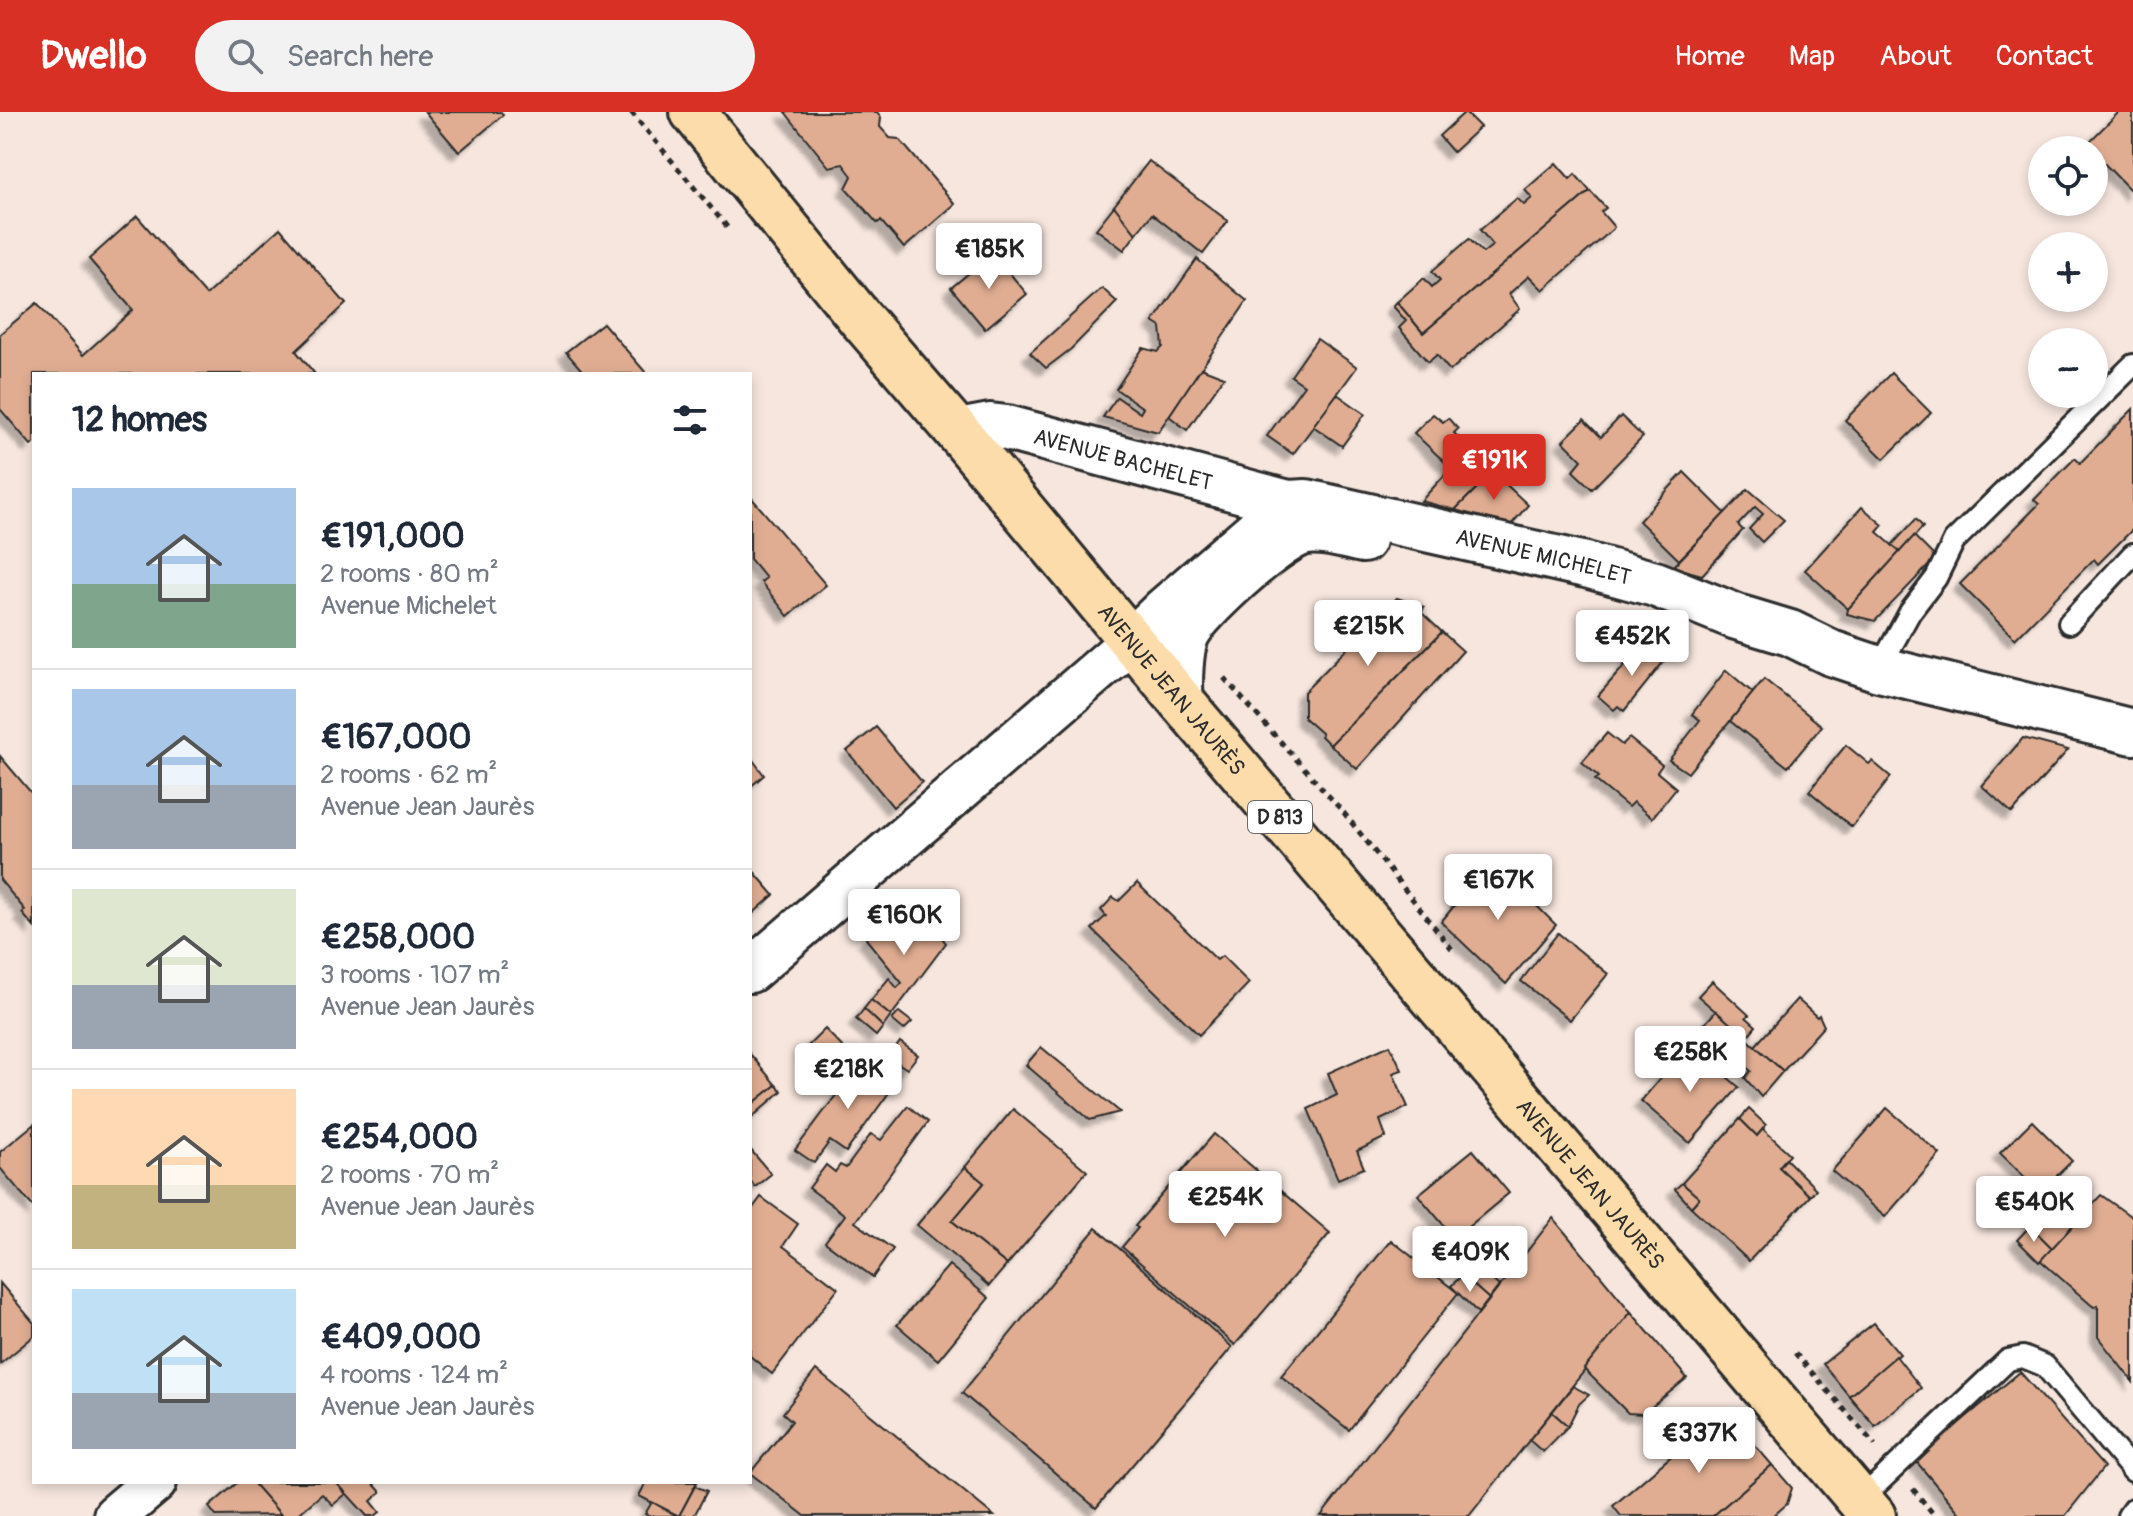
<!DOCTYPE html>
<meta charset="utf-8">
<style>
body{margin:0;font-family:Pangolin,sans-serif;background:#f2f2f3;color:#1f2937;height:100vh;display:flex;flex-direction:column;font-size:30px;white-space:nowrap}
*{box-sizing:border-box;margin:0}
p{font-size:26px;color:#747a83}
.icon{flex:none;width:44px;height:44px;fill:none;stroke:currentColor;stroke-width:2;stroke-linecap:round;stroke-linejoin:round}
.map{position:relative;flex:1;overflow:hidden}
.sheet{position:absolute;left:32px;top:260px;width:720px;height:1112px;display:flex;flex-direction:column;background:#fff;border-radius:0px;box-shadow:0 4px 12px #0003}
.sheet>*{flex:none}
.tools{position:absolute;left:2028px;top:24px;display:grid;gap:16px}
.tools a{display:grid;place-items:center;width:80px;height:80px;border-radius:50%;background:#fff;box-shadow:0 4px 12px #0003;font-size:40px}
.price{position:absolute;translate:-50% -68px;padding:0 18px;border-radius:8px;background:#fff;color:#222;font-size:26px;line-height:52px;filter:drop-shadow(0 2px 4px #0008)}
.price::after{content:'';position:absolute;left:50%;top:48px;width:24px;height:18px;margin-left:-12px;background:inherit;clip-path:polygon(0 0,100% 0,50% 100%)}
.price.current{background:#d93025;color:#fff}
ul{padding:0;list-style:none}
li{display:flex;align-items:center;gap:24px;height:200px;padding:0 40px}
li+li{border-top:2px solid #e0e1e3}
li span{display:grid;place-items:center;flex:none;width:224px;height:160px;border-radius:0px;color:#555}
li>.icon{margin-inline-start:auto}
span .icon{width:96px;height:96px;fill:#fffc;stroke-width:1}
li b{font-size:34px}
h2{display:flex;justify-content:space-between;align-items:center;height:96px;padding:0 40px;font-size:34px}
header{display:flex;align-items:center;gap:48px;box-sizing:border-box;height:112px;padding:0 40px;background:#d93025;color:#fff}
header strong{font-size:38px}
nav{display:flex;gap:44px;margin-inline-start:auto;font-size:28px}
.search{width:560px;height:72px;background:#f2f2f3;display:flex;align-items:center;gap:20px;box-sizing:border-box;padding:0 28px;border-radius:44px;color:#747a83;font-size:30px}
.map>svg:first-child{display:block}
.building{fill:#e0ad92;stroke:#2b2b2b;stroke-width:2;filter:url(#shadow)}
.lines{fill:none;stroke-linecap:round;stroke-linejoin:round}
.lane-casing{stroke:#2b2b2b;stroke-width:26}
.street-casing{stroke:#2b2b2b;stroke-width:48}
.secondary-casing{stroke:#2b2b2b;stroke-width:50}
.primary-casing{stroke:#2b2b2b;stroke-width:50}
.path{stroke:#2b2b2b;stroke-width:5;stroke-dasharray:6 6;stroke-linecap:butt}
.lane{stroke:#fff;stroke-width:20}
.street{stroke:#fff;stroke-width:42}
.secondary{stroke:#fff;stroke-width:44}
.primary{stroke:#fcdcab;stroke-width:44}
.labels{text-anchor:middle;stroke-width:7;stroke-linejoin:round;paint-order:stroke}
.shield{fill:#fff;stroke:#6b6b6b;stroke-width:2}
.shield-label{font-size:20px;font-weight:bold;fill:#2b2b2b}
.street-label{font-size:22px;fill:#2b2b2b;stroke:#fff}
</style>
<header>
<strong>Dwello</strong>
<div class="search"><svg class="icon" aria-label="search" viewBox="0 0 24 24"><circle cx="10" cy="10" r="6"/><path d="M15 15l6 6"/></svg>Search here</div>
<nav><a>Home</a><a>Map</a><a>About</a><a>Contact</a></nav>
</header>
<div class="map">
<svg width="2133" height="1404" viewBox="0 0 2133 1404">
<defs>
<filter id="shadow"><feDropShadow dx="-7" dy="7" stdDeviation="2" flood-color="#0004"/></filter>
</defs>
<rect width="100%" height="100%" fill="#f6e6de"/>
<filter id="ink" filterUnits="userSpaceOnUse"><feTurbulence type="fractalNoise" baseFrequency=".0125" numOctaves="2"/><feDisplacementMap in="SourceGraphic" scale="16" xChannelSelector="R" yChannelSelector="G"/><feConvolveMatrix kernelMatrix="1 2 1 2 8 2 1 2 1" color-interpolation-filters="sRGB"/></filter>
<g filter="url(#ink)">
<!-- building -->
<g class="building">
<path d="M425 0H501L503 3 459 40Z"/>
<path d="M785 0H877L881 5 880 15 890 26 899 27 955 92 904 136 881 109 877 111 846 76 852 64 843 52 829 55Z"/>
<path d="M1465 0 1480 15 1453 40 1439 24Z"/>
<path d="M2119 0H2133V81L2094 41V38L2086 33Z"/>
<path d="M1149 49 1228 109 1203 142 1152 102 1136 122 1114 94Z"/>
<path d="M1556 51 1570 67 1575 62 1590 79 1423 221 1397 190 1424 166 1432 175 1440 168 1432 159 1469 127 1483 141 1493 133 1480 118 1517 86 1524 93 1532 86 1525 78Z"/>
<path d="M1590 79 1606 96 1601 100 1614 115 1613 117 1543 178 1529 164 1509 182 1520 197 1450 259 1437 243 1428 250 1399 216 1406 209 1393 194 1397 190 1423 221Z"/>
<path d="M1114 94 1136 122 1124 138 1096 117Z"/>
<path d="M137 104 206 183 280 116 346 192 296 239 315 262H34V331L31 333 0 297V222L37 191 83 243 133 198 89 147Z"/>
<path d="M993 141 1027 182 985 217 951 176Z"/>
<path d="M1197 147 1247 189 1158 320 1103 305 1117 285 1140 301 1143 296 1116 277 1143 236 1158 240 1163 235 1161 215 1153 210Z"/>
<path d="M1102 176 1117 190 1071 237 1046 256 1030 241Z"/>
<path d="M603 211 647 262H585L566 240Z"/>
<path d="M1317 227 1357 255 1293 342 1267 324 1304 273 1291 264Z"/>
<path d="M1201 256 1224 265 1187 318 1169 304Z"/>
<path d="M1891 261 1931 301 1884 347 1845 308Z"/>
<path d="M1337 282 1365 302 1342 334 1313 314Z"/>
<path d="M2133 297V417L2098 452 2094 447 2015 527 1960 472 2039 392 2034 388 2075 346 2080 351Z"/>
<path d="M1433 302 1443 310 1448 306 1458 317 1454 321 1493 360 1455 398 1421 389 1451 356 1414 321Z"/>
<path d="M1621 304 1643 325 1592 377 1573 359 1582 348 1563 329 1584 308 1601 325Z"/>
<path d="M1493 360 1528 393 1511 413 1455 398Z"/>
<path d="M1684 360 1725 401 1679 448 1639 409Z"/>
<path d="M1748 377 1784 408 1762 430 1749 417 1763 402 1755 395 1738 413 1743 418 1702 463 1673 455Z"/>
<path d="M750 384 826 473 788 504 761 470 766 466 750 447Z"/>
<path d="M1862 395 1883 413 1877 420 1900 440 1848 497 1805 458Z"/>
<path d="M1916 407 1923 415 1900 440 1892 433Z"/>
<path d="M1914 424 1936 446 1875 509 1847 502 1848 497Z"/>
<path d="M1397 486 1424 495 1422 501 1442 520 1330 633 1321 624 1322 622 1304 606V580Z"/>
<path d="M1442 520 1463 539 1357 657 1330 633Z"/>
<path d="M1644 531 1665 548 1624 599 1618 594 1614 598 1598 584Z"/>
<path d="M1726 558 1753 581 1688 661 1669 648 1700 608 1692 602Z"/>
<path d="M1764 567 1822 614 1788 655 1730 609Z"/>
<path d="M876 615 922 670 893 695 847 639Z"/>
<path d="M1607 621 1622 633 1629 626 1662 653 1657 660 1676 676 1652 706 1633 690 1628 695 1595 668 1599 665 1582 650Z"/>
<path d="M2023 626 2068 638 2012 701 1982 674Z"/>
<path d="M1846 633 1869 652 1872 649 1891 665 1852 715 1809 679Z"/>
<path d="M0 644 34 684V815L22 801 25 798 0 768Z"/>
<path d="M750 644 764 663 750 675Z"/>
<path d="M1491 748 1556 813 1506 872 1441 810Z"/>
<path d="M750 755 774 783 750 804Z"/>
<path d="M1137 771 1217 848 1222 844 1249 871 1199 923 1092 817 1106 804 1101 798 1113 785 1119 789Z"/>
<path d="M899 801 912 816 926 805 946 831 891 904 871 888 889 866 897 876 902 871 866 827Z"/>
<path d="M1558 821 1608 862 1570 908 1521 869Z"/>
<path d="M1712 869 1749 903 1746 905 1756 914 1746 926 1698 884Z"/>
<path d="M1797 887 1817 905 1819 903 1824 914 1783 959 1755 934Z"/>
<path d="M871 888 891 904 883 915 864 897Z"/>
<path d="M864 897 883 915 876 924 856 907Z"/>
<path d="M1716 899 1783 959 1761 985 1745 966 1751 959 1701 916Z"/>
<path d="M899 900 912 910 904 918 892 908Z"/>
<path d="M825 917 855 948 832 971 803 939Z"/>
<path d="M900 930 918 943 907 957 889 945Z"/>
<path d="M1390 933 1402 958 1393 961 1408 995 1380 1008 1386 1025 1357 1039 1364 1056 1338 1067 1308 997 1337 983 1328 961Z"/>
<path d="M1689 933 1739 975 1690 1031 1641 989Z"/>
<path d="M1041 935 1120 1000 1090 1008 1026 953Z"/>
<path d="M750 942 776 973 750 994Z"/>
<path d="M864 946 896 971 846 1040 830 1029 814 1051 795 1038Z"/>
<path d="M776 973 782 979 750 1007V994Z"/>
<path d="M908 994 928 1010 855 1110 893 1137 873 1165 825 1130 845 1103 809 1076 826 1053 835 1060 840 1053 846 1056 871 1022 881 1028Z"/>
<path d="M1887 996 1940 1042 1885 1105 1832 1059Z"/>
<path d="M1013 997 1087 1059 1007 1153 952 1109 984 1071 965 1055Z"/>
<path d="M1749 997 1766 1013 1757 1024 1740 1007Z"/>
<path d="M1740 1007 1757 1024 1763 1017 1790 1042 1779 1055 1810 1084 1749 1149 1691 1095 1699 1086 1682 1071Z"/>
<path d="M2032 1009 2072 1049 2040 1080 2000 1041Z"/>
<path d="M34 1012V1096L0 1056V1040Z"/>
<path d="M1214 1022 1330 1121 1235 1233 1122 1135 1138 1116 1135 1114Z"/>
<path d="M750 1037 771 1062 755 1075 750 1068Z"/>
<path d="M1473 1038 1509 1081 1467 1116 1477 1128 1454 1147 1436 1125 1446 1116 1418 1083Z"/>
<path d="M1786 1047 1816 1077 1810 1084 1779 1055Z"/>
<path d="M965 1055 984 1071 952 1109 1007 1153 989 1174 917 1113Z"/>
<path d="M1682 1071 1699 1086 1691 1095 1675 1077Z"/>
<path d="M2101 1083 2133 1106V1270L2098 1225V1193L2094 1195 2090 1192 2040 1148Z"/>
<path d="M761 1085 798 1112 783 1134 838 1176 772 1262 750 1244V1100Z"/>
<path d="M2056 1087 2078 1108 2052 1136 2030 1114Z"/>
<path d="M1553 1106 1631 1200 1469 1404H1321Z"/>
<path d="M2030 1114 2052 1136 2039 1150 2017 1128Z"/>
<path d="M1096 1116 1232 1235 1096 1396 962 1281Z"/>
<path d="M1391 1128 1458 1181 1349 1318 1281 1264Z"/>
<path d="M949 1153 989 1186 938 1248 897 1213Z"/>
<path d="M1481 1157 1499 1174 1489 1187 1470 1170Z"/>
<path d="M1462 1163 1489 1187 1478 1201 1451 1174Z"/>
<path d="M0 1171 34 1211V1224L0 1252Z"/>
<path d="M1631 1200 1687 1266 1643 1302 1628 1301 1584 1257Z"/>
<path d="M1874 1211 1900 1242 1849 1284 1823 1252Z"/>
<path d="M1896 1244 1921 1276 1875 1314 1849 1284Z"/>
<path d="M816 1258 994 1404H805L750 1361 792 1309 783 1301Z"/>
<path d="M2020 1260 2104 1355 2065 1404H1962L1915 1348Z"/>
<path d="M1573 1274 1589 1283 1579 1292 1568 1314 1552 1300Z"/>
<path d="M1552 1300 1568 1314 1543 1340 1529 1328Z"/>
<path d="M1718 1304 1731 1305 1772 1353 1713 1404H1621L1613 1394Z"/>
<path d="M1772 1353 1792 1376 1787 1392 1773 1404H1713Z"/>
<path d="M238 1370H253L281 1403 216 1404 209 1395Z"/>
<path d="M257 1370H336L346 1382 333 1393 322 1382 296 1404H282L254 1372Z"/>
<path d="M336 1370H372L381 1380 371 1389 380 1400 375 1404H367Z"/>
<path d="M646 1370H697L679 1404 639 1384Z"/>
<path d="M695 1374 707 1379 694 1404H679Z"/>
<path d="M652 1390 677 1404H649L645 1402Z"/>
</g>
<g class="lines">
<defs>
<g id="lane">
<path d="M2069 511 2133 442"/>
<path d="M1879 557 1910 500 1936 466 1954 429 2133 253"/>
<path d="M1860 1388 2008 1248 2023 1245 2045 1254 2133 1359"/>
<path d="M2128 1404 2133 1397"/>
</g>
<g id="street">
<path d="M750 859 1132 529"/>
<path d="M115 1404 155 1370"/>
</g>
<g id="secondary">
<path id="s1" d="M958 320 990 314 1007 316 1288 391"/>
<path id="s2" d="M1132 529 1163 499 1288 391 1306 390 1586 453 1655 472 1737 505 1790 521 1831 541 1879 557 2133 620"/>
<path d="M1181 589C1179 573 1180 537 1187 522 1199 498 1276 429 1302 421 1320 416 1344 424 1363 428"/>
</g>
<g id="primary">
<path id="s3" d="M693 0 860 206 958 320 1181 589 1873 1404"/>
</g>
</defs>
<!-- lane casing -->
<use href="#lane" class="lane-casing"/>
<!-- street casing -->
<use href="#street" class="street-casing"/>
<!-- secondary casing -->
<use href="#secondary" class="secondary-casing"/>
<!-- primary casing -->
<use href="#primary" class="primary-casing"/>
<!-- path -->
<g class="path">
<path d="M631 0 728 116"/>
<path d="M1224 566 1344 701 1452 837"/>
<path d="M1795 1241 1875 1333"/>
<path d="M1913 1377 1935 1404"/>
</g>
<!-- lane -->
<use href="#lane" class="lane"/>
<!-- street -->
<use href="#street" class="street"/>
<!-- secondary -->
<use href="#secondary" class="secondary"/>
<!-- primary -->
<use href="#primary" class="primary"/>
</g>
</g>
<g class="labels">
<!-- shield labels -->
<rect class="shield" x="1248" y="689" width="64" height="32" rx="6"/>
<g class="shield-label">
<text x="1280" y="712">D 813</text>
</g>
<!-- street labels -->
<g class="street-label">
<text dy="8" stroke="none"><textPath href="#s1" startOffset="170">AVENUE BACHELET</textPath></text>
<text dy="8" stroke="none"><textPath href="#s2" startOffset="470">AVENUE MICHELET</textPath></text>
<text dy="8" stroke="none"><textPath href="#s3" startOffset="750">AVENUE JEAN JAURÈS</textPath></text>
<text dy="8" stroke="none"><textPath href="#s3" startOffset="1398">AVENUE JEAN JAURÈS</textPath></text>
</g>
</g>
</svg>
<div class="tools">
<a><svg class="icon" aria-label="locate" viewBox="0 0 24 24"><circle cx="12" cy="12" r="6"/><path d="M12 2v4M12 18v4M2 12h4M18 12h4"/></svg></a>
<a>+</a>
<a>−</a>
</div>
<b class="price" style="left:989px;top:179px">€185K</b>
<b class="price current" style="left:1494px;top:390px">€191K</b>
<b class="price" style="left:1368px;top:556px">€215K</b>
<b class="price" style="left:1632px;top:566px">€452K</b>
<b class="price" style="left:1498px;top:810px">€167K</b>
<b class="price" style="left:904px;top:845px">€160K</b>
<b class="price" style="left:1690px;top:982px">€258K</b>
<b class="price" style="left:848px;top:999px">€218K</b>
<b class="price" style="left:1225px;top:1127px">€254K</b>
<b class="price" style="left:2034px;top:1132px">€540K</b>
<b class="price" style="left:1470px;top:1182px">€409K</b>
<b class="price" style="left:1699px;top:1363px">€337K</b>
<section class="sheet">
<h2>12 homes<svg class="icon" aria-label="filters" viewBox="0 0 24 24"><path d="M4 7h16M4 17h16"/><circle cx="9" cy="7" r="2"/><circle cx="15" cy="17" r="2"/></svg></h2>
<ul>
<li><span style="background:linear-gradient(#a9c7e8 60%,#7fa58c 0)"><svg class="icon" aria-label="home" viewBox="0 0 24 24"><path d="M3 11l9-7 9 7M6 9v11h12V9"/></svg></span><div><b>€191,000</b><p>2 rooms · 80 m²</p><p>Avenue Michelet</p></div></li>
<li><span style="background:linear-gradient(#a9c7e8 60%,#9aa5b1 0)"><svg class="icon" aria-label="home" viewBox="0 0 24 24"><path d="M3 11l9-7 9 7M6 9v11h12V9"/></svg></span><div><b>€167,000</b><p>2 rooms · 62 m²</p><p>Avenue Jean Jaurès</p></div></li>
<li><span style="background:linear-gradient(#dfe7d0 60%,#9aa5b1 0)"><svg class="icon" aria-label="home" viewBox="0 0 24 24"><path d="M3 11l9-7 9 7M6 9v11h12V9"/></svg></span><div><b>€258,000</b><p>3 rooms · 107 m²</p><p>Avenue Jean Jaurès</p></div></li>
<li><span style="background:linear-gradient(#ffd9b3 60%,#c2b280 0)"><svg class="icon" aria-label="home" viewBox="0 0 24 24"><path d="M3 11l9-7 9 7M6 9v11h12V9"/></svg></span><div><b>€254,000</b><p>2 rooms · 70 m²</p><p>Avenue Jean Jaurès</p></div></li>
<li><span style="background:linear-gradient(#bfe0f5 65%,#9aa5b1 0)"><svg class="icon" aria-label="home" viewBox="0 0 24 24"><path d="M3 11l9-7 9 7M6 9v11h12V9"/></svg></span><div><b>€409,000</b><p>4 rooms · 124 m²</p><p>Avenue Jean Jaurès</p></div></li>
</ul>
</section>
</div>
